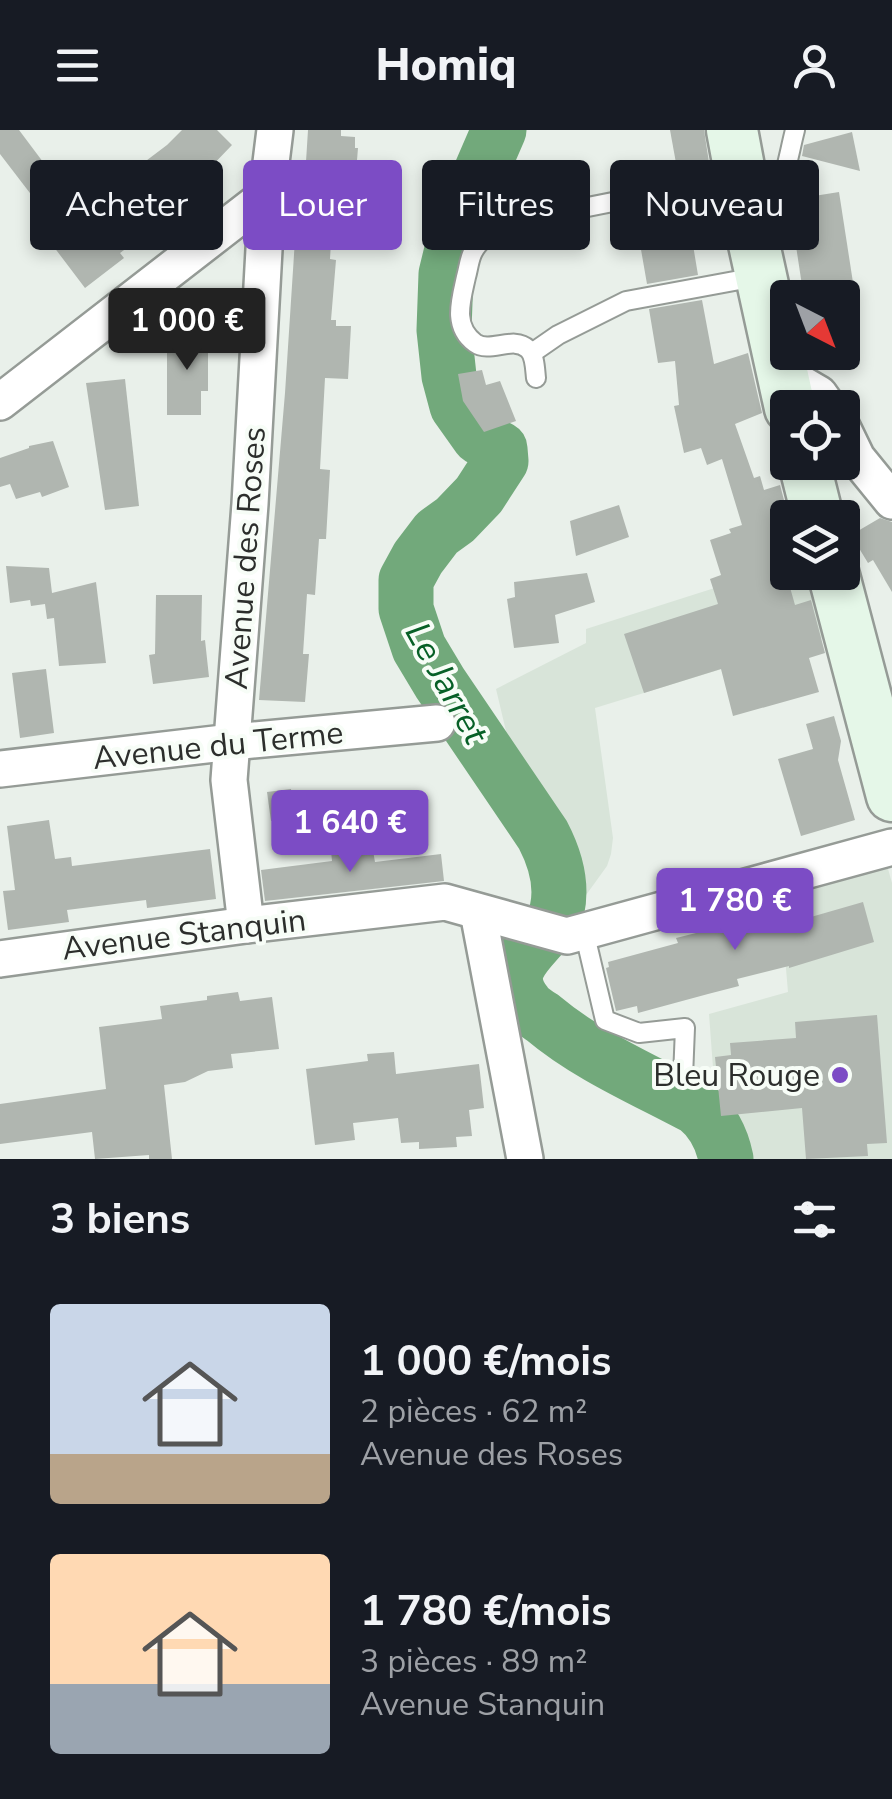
<!DOCTYPE html>
<html lang="fr">
<meta charset="utf-8">
<style>
body{margin:0;font-family:"Nunito Sans",sans-serif;background:#20242c;color:#f1f3f6;height:100vh;display:flex;flex-direction:column;font-size:38px;white-space:nowrap}
*{box-sizing:border-box;margin:0}
p{font-size:32px;color:#9ea1a6}
.icon{flex:none;width:55px;height:55px;fill:none;stroke:currentColor;stroke-width:2;stroke-linecap:round;stroke-linejoin:round}
.map{position:relative;height:1029px;overflow:hidden}
.panel{display:flex;flex-direction:column;background:#171b24;flex:1}
.panel>*{flex:none}
.top-card{position:absolute;left:30px;top:30px;width:832px;height:90px;display:flex;gap:20px}
.needle{width:65px;rotate:138deg}
.fabs{position:absolute;left:770px;top:150px;display:grid;gap:20px}
.fabs a{display:grid;place-items:center;width:90px;height:90px;border-radius:10px;background:#171b24;box-shadow:0 5px 15px #0003;font-size:50px}
.price{position:absolute;translate:-50% -85px;padding:0 22px;border-radius:10px;background:#7c4cc5;color:#fff;font-size:32px;line-height:65px;filter:drop-shadow(0 2px 5px #0008)}
.price::after{content:'';position:absolute;left:50%;top:60px;width:30px;height:22px;margin-left:-15px;background:inherit;clip-path:polygon(0 0,100% 0,50% 100%)}
.price.on{background:#222;color:#fff}
ul{padding:0;list-style:none}
li{display:flex;align-items:center;gap:30px;height:250px;padding:0 50px}
li span{display:grid;place-items:center;flex:none;width:280px;height:200px;border-radius:10px;color:#555}
li>.icon{margin-inline-start:auto}
span .icon{width:120px;height:120px;fill:#fffc;stroke-width:1}
li b{font-size:42px}
h2{display:flex;justify-content:space-between;align-items:center;height:120px;padding:0 50px;font-size:42px}
.pill{padding:0 35px;border-radius:10px;background:#171b24;box-shadow:0 5px 15px #0003;font-size:35px;line-height:90px}
.pill.on{background:#7c4cc5;color:#fff}
header{display:flex;justify-content:space-between;align-items:center;height:130px;padding:0 50px;background:#171b24;font-size:45px;font-weight:800}
.map>svg:first-child{display:block}
.built{fill:#d8e4d9}
.lines{fill:none;stroke-linecap:round;stroke-linejoin:round}
.river{stroke:#72a97b;stroke-width:55}
.building{fill:#b0b6b0}
.service-casing{stroke:#959b96;stroke-width:22}
.minor-casing{stroke:#959b96;stroke-width:40}
.secondary-casing{stroke:#959b96;stroke-width:55}
.service{stroke:#fff;stroke-width:18}
.minor{stroke:#fff;stroke-width:35}
.secondary{stroke:#e5f7e8;stroke-width:50}
.poi-dot{fill:#7c4cc5;stroke:#f7fdf7;stroke-width:4}
.labels{text-anchor:middle;stroke-width:8;stroke-linejoin:round;paint-order:stroke}
.street-label{font-size:32px;fill:#2c2e2c;stroke:#f7fdf7}
.poi-label{font-size:32px;fill:#2c2e2c;stroke:#f7fdf7;text-anchor:end}
.water-label{font-size:35px;font-style:italic;fill:#076027;stroke:#f7fdf7}
</style>
<header><svg class="icon" aria-label="menu" viewBox="0 0 24 24"><path d="M4 6h16M4 12h16M4 18h16"/></svg>Homiq<svg class="icon" aria-label="person" viewBox="0 0 24 24"><circle cx="12" cy="8" r="4"/><path d="M4 21q1-7 8-7t8 7"/></svg></header>
<div class="map">
<svg width="892" height="1029" viewBox="0 0 892 1029">
<rect width="100%" height="100%" fill="#e9f0ea"/>
<!-- built -->
<g class="built">
<path d="M787 435 788 442 806 443 823 508 595 578 613 708 611 724 607 736 568 790 564 733 554 703 520 660 496 559 586 513V499Z"/>
<path d="M885 728 892 753V1029H735L716 978 709 884 788 862 779 757Z"/>
</g>
<g class="lines">
<!-- river -->
<path class="river" d="M499 0 458 95 446 144 444 200 449 246 457 276 479 307 500 319 501 331 479 365 455 390 437 403 418 428 406 450V479L419 518 440 553 543 705C555 728 563 753 557 780 550 812 493 832 525 873 529 879 537 884 543 888 588 926 645 950 697 978 713 991 722 1009 726 1029"/>
</g>
<!-- building -->
<g class="building">
<path d="M0 0H19L46 36 50 32 85 77 167 15 182 0H217L232 15 208 40 217 51 120 123 124 128 85 158 35 92 46 84 0 24Z"/>
<path d="M308 0H341V6L355 7V18H358L353 79 333 77 330 129 336 130 331 190H336V196H351L348 249 325 248 320 339 330 340 326 409H319L315 465 307 464 303 524H309L305 572 259 570 285 263 296 94 302 95Z"/>
<path d="M670 0H704L710 39 678 44Z"/>
<path d="M852 2 860 41 802 26 804 15Z"/>
<path d="M443 31 472 33 463 58 440 52Z"/>
<path d="M839 62 854 159 803 162 789 70Z"/>
<path d="M687 82 689 96 695 99 697 111 693 115 698 145 647 154 636 91Z"/>
<path d="M702 170 714 234 748 223 762 283 735 294 754 348 760 346 764 360 780 355 788 385V427L782 429 795 475 811 470 825 523 809 528 819 562 733 586 721 539 644 563 624 504 718 474 710 449 721 445 710 410 731 403 729 399 742 395 722 329 707 335 701 318 684 323 674 276 679 275 675 231 658 233 649 179Z"/>
<path d="M167 205H208V261H201V285H167Z"/>
<path d="M482 240 486 255 500 251 516 291 484 302 463 271 458 244Z"/>
<path d="M125 249 139 376 105 380 86 253Z"/>
<path d="M53 311 69 357 42 367 40 362 16 369 10 354 0 357V328L29 318V316Z"/>
<path d="M619 375 629 407 576 426 570 391Z"/>
<path d="M880 388 892 392V462L873 430 868 433 851 405Z"/>
<path d="M6 436 49 438 52 463 96 452 106 533 59 536 54 488 47 489 45 474 31 476 30 470 10 473Z"/>
<path d="M587 443 595 472 555 485 559 513 514 518 507 469 515 467 514 452Z"/>
<path d="M156 465H202L201 511 205 510 209 547 153 554 149 525 155 524Z"/>
<path d="M46 539 54 603 20 608 12 543Z"/>
<path d="M834 586 841 611 838 630 855 690 801 706 778 629 813 619 806 594Z"/>
<path d="M291 659 294 688 271 691 267 662Z"/>
<path d="M49 690 55 729 71 727 72 736 210 719 216 769 147 778 146 770 67 780 69 792 8 800 3 761 15 760 7 696Z"/>
<path d="M372 715 375 732 441 724 444 751 265 771 261 740 332 731 331 721Z"/>
<path d="M801 764 804 789 863 772 874 812 789 838V836L737 849 739 856 708 864 638 883 637 876 616 881 606 838 609 837 608 832 678 813 676 808 748 790 744 779Z"/>
<path d="M238 862 240 871 272 867 279 919 231 924 233 938 208 941 185 952 164 955 172 1029H149V1025L95 1029 92 1002 0 1014V974L106 959 99 897 162 889 160 876 207 870V866Z"/>
<path d="M877 885 887 1013 867 1014 868 1026 806 1029 802 978 721 986 715 927 731 925 730 913 796 908 795 892Z"/>
<path d="M394 922 396 944 479 934 484 978 469 980 472 1006 456 1007 457 1017 419 1019V1012L401 1013 398 988 353 993 355 1010 315 1015 306 939 368 931 367 924Z"/>
</g>
<g class="lines">
<defs>
<g id="service">
<path d="M757 89C785 64 786 35 795 0"/>
<path d="M532 223 558 205 626 171 756 147"/>
<path d="M536 248C535 239 535 225 528 219 513 205 490 224 475 213 452 196 461 170 466 147 468 140 469 131 472 124 478 110 493 101 507 93L739 47"/>
<path d="M584 801 605 890 639 903 685 898 683 947"/>
</g>
<g id="minor">
<path d="M783 243 819 264 829 278"/>
<path d="M0 272 267 65"/>
<path d="M842 297 857 328 892 371"/>
<path d="M0 639 232 612 437 593"/>
<path d="M478 782 525 1029"/>
<path d="M246 795 229 650 250 374 267 65 275 0"/>
<path d="M0 829 246 795 445 772 567 806 892 717"/>
</g>
<g id="secondary">
<path d="M732 0 750 96 790 278"/>
<path d="M804 332 818 388"/>
<path d="M833 442 892 666"/>
</g>
</defs>
<!-- service casing -->
<use href="#service" class="service-casing"/>
<!-- minor casing -->
<use href="#minor" class="minor-casing"/>
<!-- secondary casing -->
<use href="#secondary" class="secondary-casing"/>
<!-- service -->
<use href="#service" class="service"/>
<!-- minor -->
<use href="#minor" class="minor"/>
<!-- secondary -->
<use href="#secondary" class="secondary"/>
</g>
<!-- markers -->
<circle class="poi-dot" cx="840" cy="945" r="10"/>
<g class="labels">
<!-- street labels -->
<g class="street-label">
<text transform="translate(245 428) rotate(-86)" y="11">Avenue des Roses</text>
<text transform="translate(218 615) rotate(-6)" y="11">Avenue du Terme</text>
<text transform="translate(184 804) rotate(-7)" y="11">Avenue Stanquin</text>
</g>
<!-- poi labels -->
<g class="poi-label">
<text x="820" y="956">Bleu Rouge</text>
</g>
<!-- water labels -->
<g class="water-label">
<text transform="translate(447 553) rotate(61)" y="12">Le Jarret</text>
</g>
</g>
</svg>
<div class="fabs">
<a><svg class="needle" viewBox="-14 -14 28 28"><path d="M0-13l5 13h-10z" fill="#e53935"/><path d="M0 13l5-13h-10z" fill="#9ea1a6"/></svg></a>
<a><svg class="icon" aria-label="locate" viewBox="0 0 24 24"><circle cx="12" cy="12" r="6"/><path d="M12 2v4M12 18v4M2 12h4M18 12h4"/></svg></a>
<a><svg class="icon" aria-label="layers" viewBox="0 0 24 24"><path d="M12 4l9 5-9 5-9-5zM3 14l9 5 9-5"/></svg></a>
</div>
<b class="price on" style="left:187px;top:243px">1 000 €</b>
<b class="price" style="left:350px;top:745px">1 640 €</b>
<b class="price" style="left:735px;top:823px">1 780 €</b>
<div class="top-card">
<a class="pill">Acheter</a>
<a class="pill on">Louer</a>
<a class="pill">Filtres</a>
<a class="pill">Nouveau</a>
</div>
</div>
<section class="panel">
<h2>3 biens<svg class="icon" aria-label="filters" viewBox="0 0 24 24"><path d="M4 7h16M4 17h16"/><circle cx="9" cy="7" r="2"/><circle cx="15" cy="17" r="2"/></svg></h2>
<ul>
<li><span style="background:linear-gradient(#c9d6e8 75%,#b9a48a 0)"><svg class="icon" aria-label="home" viewBox="0 0 24 24"><path d="M3 11l9-7 9 7M6 9v11h12V9"/></svg></span><div><b>1 000 €/mois</b><p>2 pièces · 62 m²</p><p>Avenue des Roses</p></div></li>
<li><span style="background:linear-gradient(#ffd9b3 65%,#9aa5b1 0)"><svg class="icon" aria-label="home" viewBox="0 0 24 24"><path d="M3 11l9-7 9 7M6 9v11h12V9"/></svg></span><div><b>1 780 €/mois</b><p>3 pièces · 89 m²</p><p>Avenue Stanquin</p></div></li>
</ul>
</section>
